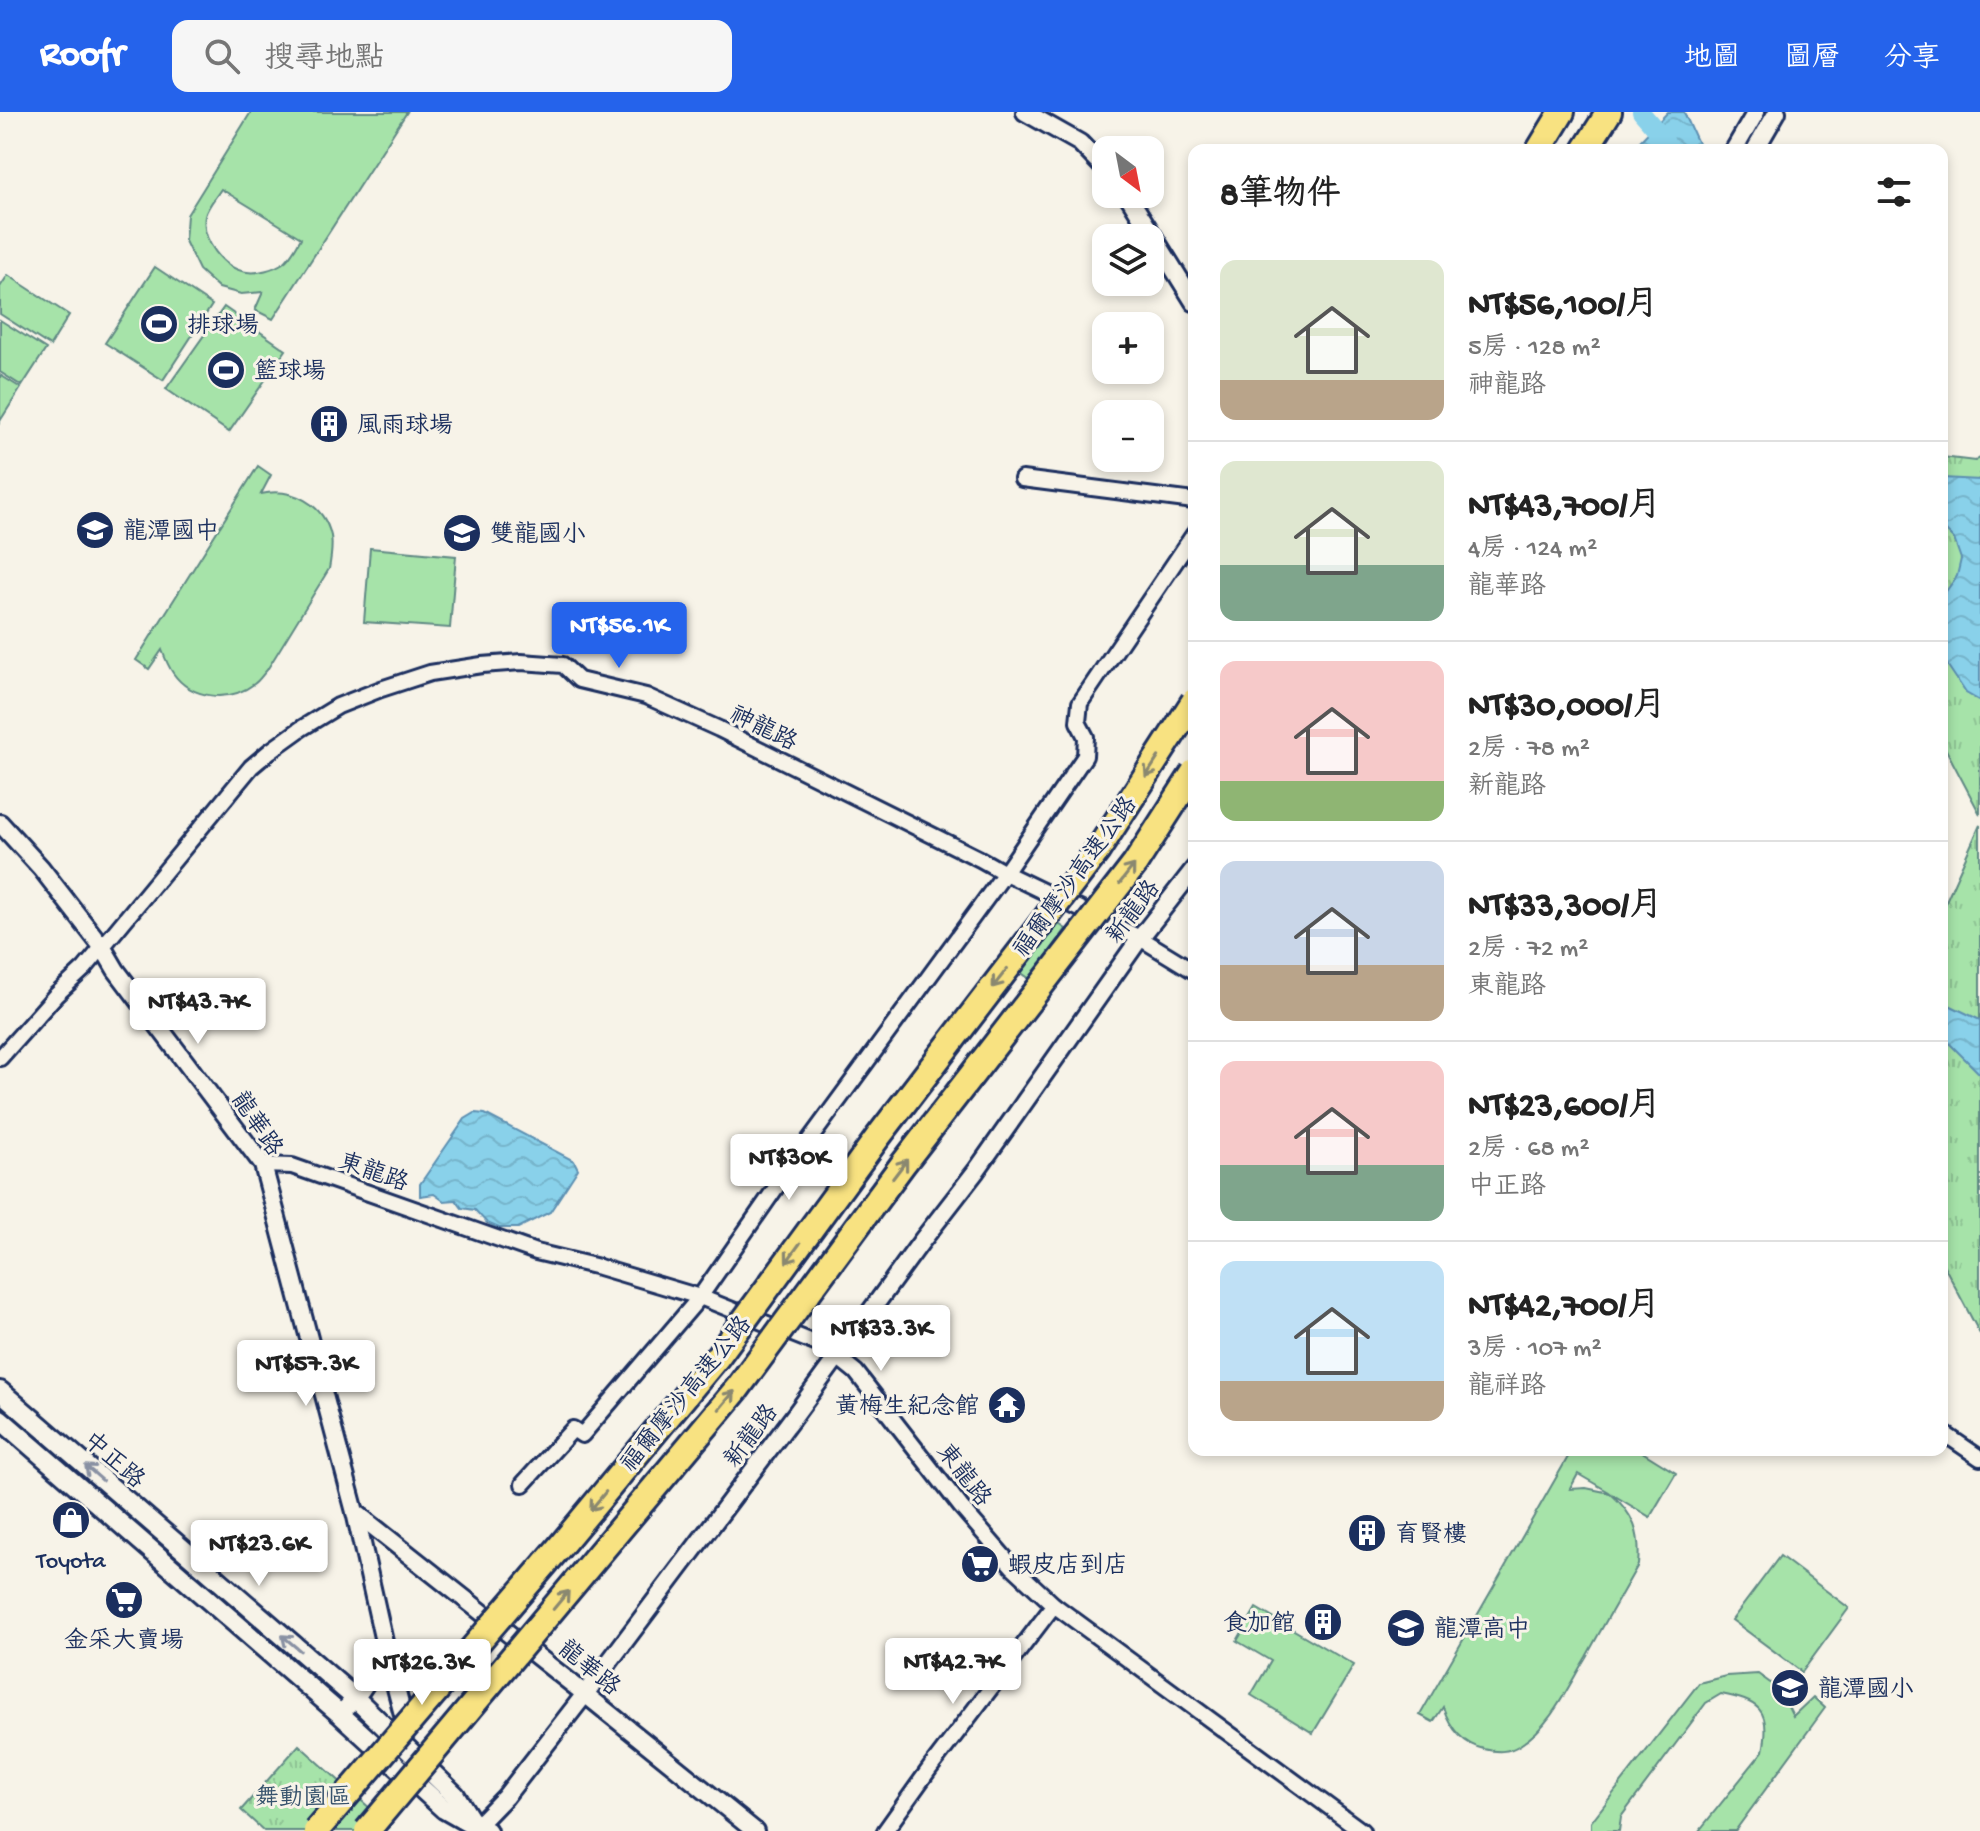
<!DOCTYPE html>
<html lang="zh-TW">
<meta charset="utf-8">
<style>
body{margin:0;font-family:"Gochi Hand","LXGW WenKai TC",sans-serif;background:#f6f6f6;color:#222;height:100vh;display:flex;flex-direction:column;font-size:30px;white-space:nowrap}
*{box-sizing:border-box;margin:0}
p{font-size:26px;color:#767676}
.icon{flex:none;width:44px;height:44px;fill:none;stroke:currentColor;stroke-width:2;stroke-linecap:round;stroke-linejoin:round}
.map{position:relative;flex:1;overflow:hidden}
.panel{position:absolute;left:1188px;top:32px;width:760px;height:1312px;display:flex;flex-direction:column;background:#fff;border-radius:16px;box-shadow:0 4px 12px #0003}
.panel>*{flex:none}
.needle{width:52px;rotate:148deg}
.fabs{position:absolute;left:1092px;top:24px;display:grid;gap:16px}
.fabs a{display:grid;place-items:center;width:72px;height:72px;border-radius:16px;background:#fff;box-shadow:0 4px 12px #0003;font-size:40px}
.price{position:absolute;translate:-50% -68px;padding:0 18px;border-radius:8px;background:#fff;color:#222;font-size:26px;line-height:52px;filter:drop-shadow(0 2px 4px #0008)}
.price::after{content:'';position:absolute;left:50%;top:48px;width:24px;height:18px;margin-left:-12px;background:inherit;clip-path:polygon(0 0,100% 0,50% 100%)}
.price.active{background:#2563eb;color:#fff}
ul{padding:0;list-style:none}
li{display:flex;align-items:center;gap:24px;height:200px;padding:0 32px}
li+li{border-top:2px solid #e0e0e0}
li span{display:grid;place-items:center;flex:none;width:224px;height:160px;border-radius:16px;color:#555}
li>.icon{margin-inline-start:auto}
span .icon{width:96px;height:96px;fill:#fffc;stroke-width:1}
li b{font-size:34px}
h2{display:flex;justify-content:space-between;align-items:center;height:96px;padding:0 32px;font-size:34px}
header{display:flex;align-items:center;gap:48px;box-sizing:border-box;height:112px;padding:0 40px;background:#2563eb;color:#fff}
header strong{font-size:38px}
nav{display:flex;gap:44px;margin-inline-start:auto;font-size:28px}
.search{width:560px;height:72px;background:#f6f6f6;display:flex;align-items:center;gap:20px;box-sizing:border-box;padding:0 28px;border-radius:16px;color:#767676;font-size:30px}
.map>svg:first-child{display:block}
.grass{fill:#a6e3a9;stroke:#608984;stroke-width:2;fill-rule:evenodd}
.park{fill:url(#park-tufts);stroke:#608984;stroke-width:2}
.water{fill:url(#water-waves);stroke:#5d90b2;stroke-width:2}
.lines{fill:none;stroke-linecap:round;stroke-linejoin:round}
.canal{stroke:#89d1ea;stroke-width:18}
.minor-casing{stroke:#1b2f5e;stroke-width:20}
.tertiary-casing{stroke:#1b2f5e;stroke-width:22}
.secondary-casing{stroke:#1b2f5e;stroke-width:24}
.motorway-casing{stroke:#1b2f5e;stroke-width:30}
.minor{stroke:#f7f3e8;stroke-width:14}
.tertiary{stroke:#f7f3e8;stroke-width:16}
.secondary{stroke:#f7f3e8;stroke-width:18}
.motorway{stroke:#f8e281;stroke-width:24}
.motorway-bridge-casing{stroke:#1b2f5e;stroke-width:30;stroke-linecap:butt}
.motorway-bridge{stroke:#f8e281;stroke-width:24}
.oneway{stroke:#8a8870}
.oneway2{stroke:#8991a3}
.labels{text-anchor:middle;stroke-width:6;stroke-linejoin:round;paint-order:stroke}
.poi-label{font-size:24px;fill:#1b2f5e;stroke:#f7f3e8;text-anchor:start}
.street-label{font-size:24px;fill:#1b2f5e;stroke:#f7f3e8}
.park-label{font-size:24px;fill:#37536d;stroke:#f7f3e8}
</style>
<header>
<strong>Roofr</strong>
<div class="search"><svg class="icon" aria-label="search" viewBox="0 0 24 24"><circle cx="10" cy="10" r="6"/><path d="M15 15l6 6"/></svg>搜尋地點</div>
<nav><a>地圖</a><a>圖層</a><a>分享</a></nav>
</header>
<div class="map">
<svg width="1980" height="1719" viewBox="0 0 1980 1719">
<defs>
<pattern id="park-tufts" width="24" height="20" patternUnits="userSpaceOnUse" patternTransform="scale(2)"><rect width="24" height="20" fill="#a6e3a9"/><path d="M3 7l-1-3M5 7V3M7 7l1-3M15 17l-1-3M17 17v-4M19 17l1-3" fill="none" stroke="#8ec394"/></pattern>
<pattern id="water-waves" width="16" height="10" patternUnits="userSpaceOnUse" patternTransform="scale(2)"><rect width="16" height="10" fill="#89d1ea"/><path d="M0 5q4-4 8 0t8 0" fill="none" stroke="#76b4cb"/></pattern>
</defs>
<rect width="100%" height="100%" fill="#f7f3e8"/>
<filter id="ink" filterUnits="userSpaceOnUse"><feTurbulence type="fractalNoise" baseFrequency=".0125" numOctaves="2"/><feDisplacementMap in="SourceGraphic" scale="16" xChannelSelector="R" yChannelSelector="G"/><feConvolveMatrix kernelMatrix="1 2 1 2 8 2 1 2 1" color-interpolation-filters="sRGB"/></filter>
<g filter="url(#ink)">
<!-- grass -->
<g class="grass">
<path d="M251 0H407L273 207 255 198 263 180 241 182 219 176 199 158 185 129 187 103ZM221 77 301 126C297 133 290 147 283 151 274 157 257 162 247 160 223 157 201 128 205 104 207 95 216 85 221 77Z"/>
<path d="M155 155 212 193 163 268 105 231Z"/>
<path d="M8 163 69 203 50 234 0 202V175Z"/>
<path d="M224 195 286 238 229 320 166 277Z"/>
<path d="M0 208 46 237 22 274 0 260Z"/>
<path d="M0 263 21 276 0 309Z"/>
<path d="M258 354 271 363 261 382C292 375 324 392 331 424 333 435 331 446 329 457L267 558C263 562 259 569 254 572 229 591 191 587 173 561 168 554 165 546 162 538L149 557 136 548Z"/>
<path d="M370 436 456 444 450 516 364 510Z"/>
<path d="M1041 800 1066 817 1030 867 1006 850Z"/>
<path d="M1572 1338H1639L1676 1361 1650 1405 1610 1381C1634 1402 1641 1421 1638 1453 1621 1483 1603 1514 1586 1545 1567 1576 1552 1613 1520 1633 1508 1641 1496 1640 1484 1637 1462 1632 1450 1616 1443 1595L1433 1610 1420 1603ZM1578 1362 1609 1380 1610 1381 1586 1376 1570 1377Z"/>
<path d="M1780 1444 1849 1496 1802 1560 1732 1508Z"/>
<path d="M1256 1496 1354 1553 1313 1621 1251 1583 1271 1549 1237 1529Z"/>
<path d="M1758 1562 1780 1578 1793 1604 1813 1585 1825 1596 1735 1719H1699L1763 1639C1772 1597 1758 1589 1721 1582L1706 1591 1621 1705 1619 1719H1591V1710L1699 1571 1726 1564Z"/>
</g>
<!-- park -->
<g class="park">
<path d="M1942 345 1975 349 1980 346V702L1942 630Z"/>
<path d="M1980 713V1222L1942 1150V798Z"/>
<path d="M299 1633 390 1714 385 1719H264L241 1698Z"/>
</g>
<!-- water -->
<g class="water">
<path d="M1668 0H1684L1701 38H1639L1637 32Z"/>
<path d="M1942 366 1980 368V589L1966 581 1942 545V485L1957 464 1961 447 1954 427 1942 415Z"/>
<path d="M1947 892 1980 908V962L1947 929Z"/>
<path d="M475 1001 485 1002 574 1049 578 1057 550 1100 518 1116H499L487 1111 475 1098 462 1096 456 1088 444 1089 434 1082 420 1084V1072L465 1007Z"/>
</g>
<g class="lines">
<!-- canal -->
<path class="canal" d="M1641 0 1665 28 1667 38"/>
<defs>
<g id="minor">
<path d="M1022 367 1194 389"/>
<path d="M0 946 55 884 85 856 251 655 270 639 302 616 338 594 381 577 430 561 482 553 521 550 563 553 579 568 646 584 719 617 980 747 1005 761 1140 826 1194 859"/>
<path d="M263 1053 292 1054 536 1140 599 1155 700 1185 825 1235 856 1260 961 1395 1012 1454 1054 1493 1362 1719"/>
<path d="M1942 1320 1980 1346"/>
<path d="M523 1372 573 1317 582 1323 700 1185 802 1038 1005 761 1085 644 1086 625 1078 610 1080 591 1194 422"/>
<path d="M885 1719 930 1656 1054 1493"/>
</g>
<g id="tertiary">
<path d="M1025 0 1080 31 1106 58"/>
<path d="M1734 38 1756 0"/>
<path d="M1755 38 1777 0"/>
<path d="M1127 82 1194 190"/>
<path d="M0 711 41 756 103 836 116 858 263 1053 355 1400 384 1530 406 1614 404 1621"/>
<path d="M355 1400 585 1582 755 1719"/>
<path d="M340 1602C361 1582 376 1560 384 1532"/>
<path d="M472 1719 505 1685 585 1582 797 1300 921 1130 976 1059 1140 826 1194 757"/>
</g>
<g id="secondary">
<path d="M0 1279 356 1587 455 1683 475 1715 487 1719"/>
<path d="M0 1307 340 1602 444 1697 474 1714"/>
</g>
<g id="motorway">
<path d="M1539 38 1562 0"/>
<path d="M1585 38 1609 0"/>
</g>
</defs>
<!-- minor casing -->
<use href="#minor" class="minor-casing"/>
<!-- tertiary casing -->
<use href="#tertiary" class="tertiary-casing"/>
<!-- secondary casing -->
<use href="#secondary" class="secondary-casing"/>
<!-- motorway casing -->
<use href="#motorway" class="motorway-casing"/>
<!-- minor -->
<use href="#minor" class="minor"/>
<!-- tertiary -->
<use href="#tertiary" class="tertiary"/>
<!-- secondary -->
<use href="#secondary" class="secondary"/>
<!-- motorway -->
<use href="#motorway" class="motorway"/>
<defs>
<g id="motorway-bridge">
<path d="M316 1719 557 1438 718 1244 878 1025 1098 738 1194 589"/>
<path d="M367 1719 737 1277 903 1052 1135 752 1194 660"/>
</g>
</defs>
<!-- motorway-bridge casing -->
<use href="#motorway-bridge" class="motorway-bridge-casing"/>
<!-- motorway-bridge -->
<use href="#motorway-bridge" class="motorway-bridge"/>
</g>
<!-- one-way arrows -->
<defs><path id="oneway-shaft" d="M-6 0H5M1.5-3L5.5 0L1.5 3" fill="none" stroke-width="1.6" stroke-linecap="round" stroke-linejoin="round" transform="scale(2)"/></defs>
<g class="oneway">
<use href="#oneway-shaft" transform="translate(1152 655) rotate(123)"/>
<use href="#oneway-shaft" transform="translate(1127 762) rotate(-52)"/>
<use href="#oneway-shaft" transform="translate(1000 866) rotate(128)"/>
<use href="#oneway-shaft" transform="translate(900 1057) rotate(-53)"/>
<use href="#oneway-shaft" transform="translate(793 1141) rotate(126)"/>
<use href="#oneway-shaft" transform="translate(727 1288) rotate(-50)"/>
<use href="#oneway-shaft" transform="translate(598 1389) rotate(130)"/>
<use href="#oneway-shaft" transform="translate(561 1488) rotate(-50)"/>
</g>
<g class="oneway2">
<use href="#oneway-shaft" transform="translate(94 1361) rotate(-139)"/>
<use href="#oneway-shaft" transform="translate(291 1531) rotate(-140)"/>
</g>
</g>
<!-- icons -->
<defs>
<symbol id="stadium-disc" viewBox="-11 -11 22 22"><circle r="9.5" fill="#1b2f5e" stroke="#f7f3e8"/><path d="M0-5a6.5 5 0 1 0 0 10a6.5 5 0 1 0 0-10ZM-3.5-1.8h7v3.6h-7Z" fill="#fff"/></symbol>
<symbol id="building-disc" viewBox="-11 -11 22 22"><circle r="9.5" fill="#1b2f5e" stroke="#f7f3e8"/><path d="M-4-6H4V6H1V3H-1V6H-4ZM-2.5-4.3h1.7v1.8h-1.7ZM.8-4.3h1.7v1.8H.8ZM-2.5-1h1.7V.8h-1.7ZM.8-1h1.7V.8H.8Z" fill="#fff"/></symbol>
<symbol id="school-disc" viewBox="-11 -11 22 22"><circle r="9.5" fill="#1b2f5e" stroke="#f7f3e8"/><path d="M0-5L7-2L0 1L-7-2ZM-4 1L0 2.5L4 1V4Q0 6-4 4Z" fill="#fff"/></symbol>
<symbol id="temple-disc" viewBox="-11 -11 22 22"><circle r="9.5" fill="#1b2f5e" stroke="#f7f3e8"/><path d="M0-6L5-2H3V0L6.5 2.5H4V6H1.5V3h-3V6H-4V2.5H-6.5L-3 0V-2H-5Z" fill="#fff"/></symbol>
<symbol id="shop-disc" viewBox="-11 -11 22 22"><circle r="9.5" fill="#1b2f5e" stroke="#f7f3e8"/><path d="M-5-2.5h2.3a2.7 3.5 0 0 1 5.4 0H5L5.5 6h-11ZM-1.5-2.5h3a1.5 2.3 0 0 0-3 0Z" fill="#fff"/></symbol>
<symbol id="supermarket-disc" viewBox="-11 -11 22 22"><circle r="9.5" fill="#1b2f5e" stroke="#f7f3e8"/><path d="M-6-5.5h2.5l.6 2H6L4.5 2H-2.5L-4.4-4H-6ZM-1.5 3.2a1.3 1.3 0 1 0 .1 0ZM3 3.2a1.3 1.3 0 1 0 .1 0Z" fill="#fff"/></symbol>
</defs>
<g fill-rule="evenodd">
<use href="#stadium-disc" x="137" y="190" width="44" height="44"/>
<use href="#stadium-disc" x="204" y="236" width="44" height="44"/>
<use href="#building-disc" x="307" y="290" width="44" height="44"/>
<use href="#school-disc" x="73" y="396" width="44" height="44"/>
<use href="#school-disc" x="440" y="399" width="44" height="44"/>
<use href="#temple-disc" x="985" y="1271" width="44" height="44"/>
<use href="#shop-disc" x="49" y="1386" width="44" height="44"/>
<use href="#building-disc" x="1345" y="1399" width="44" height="44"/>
<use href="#supermarket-disc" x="958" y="1430" width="44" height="44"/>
<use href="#supermarket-disc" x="102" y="1466" width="44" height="44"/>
<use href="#building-disc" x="1301" y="1488" width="44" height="44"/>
<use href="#school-disc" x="1384" y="1494" width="44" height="44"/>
<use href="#school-disc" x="1768" y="1554" width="44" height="44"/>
</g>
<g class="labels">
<!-- poi labels -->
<g class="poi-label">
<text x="187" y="220">排球場</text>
<text x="254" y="266">籃球場</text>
<text x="357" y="320">風雨球場</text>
<text x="123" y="426">龍潭國中</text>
<text x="490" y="429">雙龍國小</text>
<text x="979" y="1301" text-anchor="end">黃梅生紀念館</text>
<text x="1395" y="1429">育賢樓</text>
<text x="71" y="1455" text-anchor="middle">Toyota</text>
<text x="1008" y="1460">蝦皮店到店</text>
<text x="1295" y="1518" text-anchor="end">食加館</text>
<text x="1434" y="1524">龍潭高中</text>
<text x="124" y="1535" text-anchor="middle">金采大賣場</text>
<text x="1818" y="1584">龍潭國小</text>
</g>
<!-- street labels -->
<g class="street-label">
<text transform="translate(764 615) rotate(26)" y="8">神龍路</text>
<text transform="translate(1074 764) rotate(-54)" y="8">福爾摩沙高速公路</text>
<text transform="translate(1132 799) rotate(-53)" y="8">新龍路</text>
<text transform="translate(258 1011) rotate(56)" y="8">龍華路</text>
<text transform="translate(374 1059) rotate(19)" y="8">東龍路</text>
<text transform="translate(685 1281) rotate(-51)" y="8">福爾摩沙高速公路</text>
<text transform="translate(750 1323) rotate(-53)" y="8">新龍路</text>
<text transform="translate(115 1347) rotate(41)" y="8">中正路</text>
<text transform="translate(965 1362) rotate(52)" y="8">東龍路</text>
<text transform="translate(590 1555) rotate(39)" y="8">龍華路</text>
</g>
<!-- park labels -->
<g class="park-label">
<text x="303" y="1692">舞動園區</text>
</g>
</g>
</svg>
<div class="fabs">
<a><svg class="needle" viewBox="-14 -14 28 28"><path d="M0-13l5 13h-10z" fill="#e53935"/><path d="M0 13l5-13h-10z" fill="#767676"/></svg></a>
<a><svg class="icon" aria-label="layers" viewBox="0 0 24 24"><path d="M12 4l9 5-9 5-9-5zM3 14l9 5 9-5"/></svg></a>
<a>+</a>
<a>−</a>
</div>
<b class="price active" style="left:619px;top:558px">NT$56.1K</b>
<b class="price" style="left:198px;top:934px">NT$43.7K</b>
<b class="price" style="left:789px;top:1090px">NT$30K</b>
<b class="price" style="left:881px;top:1261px">NT$33.3K</b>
<b class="price" style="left:306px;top:1296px">NT$57.3K</b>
<b class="price" style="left:259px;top:1476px">NT$23.6K</b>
<b class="price" style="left:953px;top:1594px">NT$42.7K</b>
<b class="price" style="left:422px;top:1595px">NT$26.3K</b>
<section class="panel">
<h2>8筆物件<svg class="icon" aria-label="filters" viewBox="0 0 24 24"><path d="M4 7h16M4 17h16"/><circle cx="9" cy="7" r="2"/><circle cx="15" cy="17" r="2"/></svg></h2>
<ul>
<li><span style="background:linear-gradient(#dfe7d0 75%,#b9a48a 0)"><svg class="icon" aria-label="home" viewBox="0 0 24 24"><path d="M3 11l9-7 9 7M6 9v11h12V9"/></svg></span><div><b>NT$56,100/月</b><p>5房 · 128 m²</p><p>神龍路</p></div></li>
<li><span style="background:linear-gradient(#dfe7d0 65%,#7fa58c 0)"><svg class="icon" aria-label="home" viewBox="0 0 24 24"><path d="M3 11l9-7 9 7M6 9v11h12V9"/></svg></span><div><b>NT$43,700/月</b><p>4房 · 124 m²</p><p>龍華路</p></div></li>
<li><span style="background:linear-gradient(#f6c9c9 75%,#8fb573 0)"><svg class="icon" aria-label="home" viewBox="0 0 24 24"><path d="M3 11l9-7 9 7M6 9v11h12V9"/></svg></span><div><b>NT$30,000/月</b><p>2房 · 78 m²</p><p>新龍路</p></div></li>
<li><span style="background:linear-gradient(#c9d6e8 65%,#b9a48a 0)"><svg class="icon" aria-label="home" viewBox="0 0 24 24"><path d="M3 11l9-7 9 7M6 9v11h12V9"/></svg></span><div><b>NT$33,300/月</b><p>2房 · 72 m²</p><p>東龍路</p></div></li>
<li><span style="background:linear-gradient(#f6c9c9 65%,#7fa58c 0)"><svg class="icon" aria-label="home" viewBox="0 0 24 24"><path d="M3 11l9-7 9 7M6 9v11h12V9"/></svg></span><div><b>NT$23,600/月</b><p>2房 · 68 m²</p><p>中正路</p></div></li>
<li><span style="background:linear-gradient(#bfe0f5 75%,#b9a48a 0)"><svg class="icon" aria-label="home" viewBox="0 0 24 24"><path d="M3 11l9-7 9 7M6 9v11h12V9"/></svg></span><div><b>NT$42,700/月</b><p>3房 · 107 m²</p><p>龍祥路</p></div></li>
</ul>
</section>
</div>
